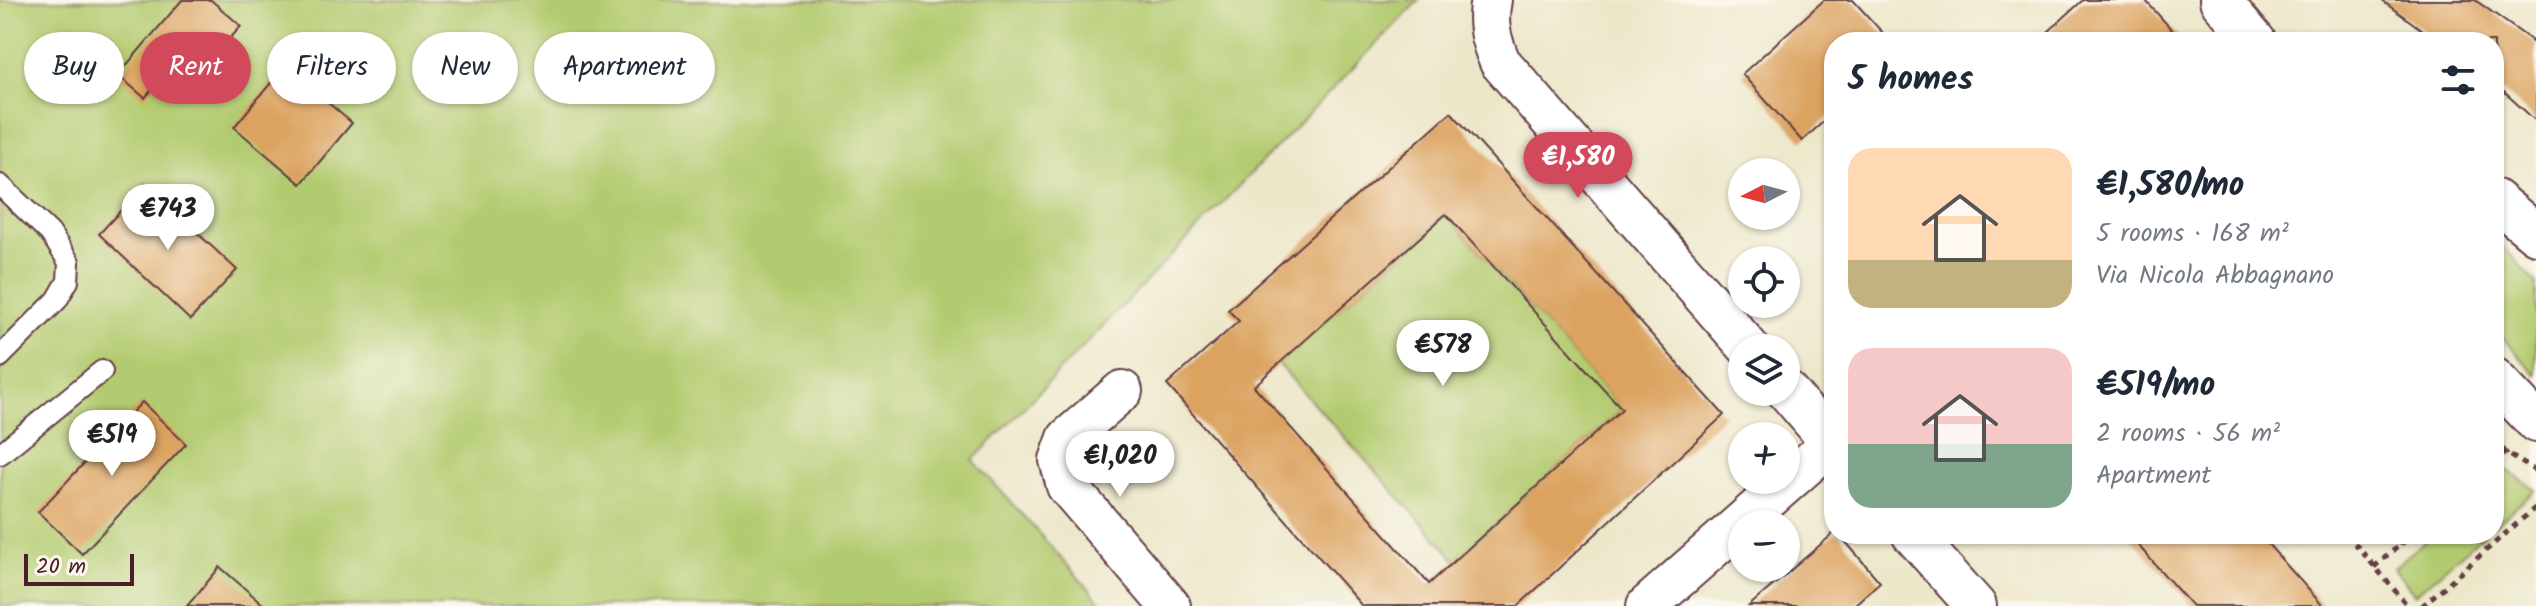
<!DOCTYPE html>
<meta charset="utf-8">
<style>
body{margin:0;font-family:Kalam,sans-serif;background:#f6f6f7;color:#1f2937;height:100vh;display:flex;flex-direction:column;font-size:30px;white-space:nowrap}
*{box-sizing:border-box;margin:0}
p{font-size:26px;color:#747a83}
.icon{flex:none;width:44px;height:44px;fill:none;stroke:currentColor;stroke-width:2;stroke-linecap:round;stroke-linejoin:round}
.map{position:relative;flex:1;overflow:hidden}
.panel{position:absolute;left:1824px;top:32px;width:680px;height:512px;display:flex;flex-direction:column;background:#fff;border-radius:32px;box-shadow:0 2px 6px #0004}
.panel>*{flex:none}
.hud{position:absolute;left:24px;top:32px;width:760px;height:72px;display:flex;gap:16px}
.needle{width:52px;rotate:264deg}
.controls{position:absolute;left:1728px;top:158px;display:grid;gap:16px}
.controls a{display:grid;place-items:center;width:72px;height:72px;border-radius:50%;background:#fff;box-shadow:0 2px 6px #0004;font-size:40px}
.scale{position:absolute;left:24px;bottom:20px;width:110px;box-sizing:border-box;padding-left:8px;border:4px solid #4a1f2b;border-top:0;font-size:22px;line-height:28px;white-space:nowrap;color:#4a1f2b;-webkit-text-stroke:6px #fbf7ec;paint-order:stroke}
.price{position:absolute;translate:-50% -68px;padding:0 18px;border-radius:28px;background:#fff;color:#222;font-size:26px;line-height:52px;filter:drop-shadow(0 2px 4px #0008)}
.price::after{content:'';position:absolute;left:50%;top:48px;width:24px;height:18px;margin-left:-12px;background:inherit;clip-path:polygon(0 0,100% 0,50% 100%)}
.price.on{background:#d1495b;color:#fff}
ul{padding:0;list-style:none}
li{display:flex;align-items:center;gap:24px;height:200px;padding:0 24px}
li span{display:grid;place-items:center;flex:none;width:224px;height:160px;border-radius:24px;color:#555}
li>.icon{margin-inline-start:auto}
span .icon{width:96px;height:96px;fill:#fffc;stroke-width:1}
li b{font-size:34px}
h2{display:flex;justify-content:space-between;align-items:center;height:96px;padding:0 24px;font-size:34px}
.chip{padding:0 28px;border-radius:36px;background:#fff;box-shadow:0 2px 6px #0004;font-size:28px;line-height:72px}
.chip.on{background:#d1495b;color:#fff}
.map>svg:first-child{display:block}
.green{fill:#b3cb70;stroke:#7e754e;stroke-width:2}
.building{fill:#dca361;fill-rule:evenodd}
.lines{fill:none;stroke-linecap:round;stroke-linejoin:round}
.lane-casing{stroke:#623d43;stroke-width:24}
.street-casing{stroke:#623d43;stroke-width:44}
.path{stroke:#623d43;stroke-width:5;stroke-dasharray:6 6;stroke-linecap:butt}
.lane{stroke:#fff;stroke-width:20}
.street{stroke:#fff;stroke-width:40}
</style>
<div class="map">
<svg width="2536" height="606" viewBox="0 0 2536 606">
<rect width="100%" height="100%" fill="#fbf7ec"/>
<filter id="ink" filterUnits="userSpaceOnUse"><feTurbulence type="fractalNoise" baseFrequency=".0125" numOctaves="2"/><feDisplacementMap in="SourceGraphic" scale="16" xChannelSelector="R" yChannelSelector="G"/><feConvolveMatrix kernelMatrix="1 2 1 2 8 2 1 2 1" color-interpolation-filters="sRGB"/></filter>
<filter id="wash" filterUnits="userSpaceOnUse"><feTurbulence type="fractalNoise" baseFrequency=".006" numOctaves="4" result="noise"/><feDisplacementMap in="SourceGraphic" scale="32" xChannelSelector="R" yChannelSelector="G"/><feGaussianBlur stdDeviation="1.8" result="paint"/><feColorMatrix in="noise" values="0 0 0 0 0 0 0 0 0 0 0 0 0 0 0 0 0 1.4 0 .05"/><feComposite in="paint" operator="in"/></filter>
<g filter="url(#wash)">
<rect width="100%" height="100%" fill="#ede7ca"/>
<!-- green -->
<g class="green">
<path d="M0 0H1419L973 460 1104 606H0Z"/>
<path d="M1446 214 1622 409 1456 560 1278 364Z"/>
<path d="M2499 242 2536 283V375L2494 327V246Z"/>
<path d="M2507 470 2536 490 2494 526V482Z"/>
<path d="M2433 534H2484L2415 594 2393 568Z"/>
</g>
<g id="blocks">
<!-- building -->
<g class="building">
<path d="M182 0H211L241 26 215 56 195 39 145 98 118 75Z"/>
<path d="M1824 0H1853L1891 42H1834V112L1802 141 1742 74Z"/>
<path d="M2083 0H2145L2183 42H2037Z"/>
<path d="M2381 0H2475L2534 42H2532L2536 45V121L2494 83V42H2439Z"/>
<path d="M285 66 352 123 301 184 234 127Z"/>
<path d="M1451 112 1724 415 1518 606H1362L1167 385 1239 321 1228 310ZM1446 214 1622 409 1429 584 1254 386Z"/>
<path d="M145 184 237 270 190 320 99 234Z"/>
<path d="M142 402 186 444 82 554 38 512Z"/>
<path d="M1834 533 1839 534 1880 582 1853 606H1749Z"/>
<path d="M2128 534H2259L2323 606H2192Z"/>
<path d="M220 567 265 606H187Z"/>
</g>
</g>
</g>
<g filter="url(#ink)">
<use href="#blocks" fill-opacity="0" stroke="#623d43" stroke-width="2"/>
<g class="lines">
<defs>
<g id="lane">
<path d="M0 185 50 233 69 262 68 281 57 300 0 357"/>
<path d="M0 454 102 371"/>
</g>
<g id="street">
<path d="M1491 0C1486 23 1491 41 1500 62L1749 348"/>
<path d="M2220 0 2256 42"/>
<path d="M2494 199 2536 234"/>
<path d="M2494 378 2536 422"/>
<path d="M1786 390 1834 446"/>
<path d="M1122 391 1068 438 1060 460 1067 486 1170 606"/>
<path d="M1912 534 1976 606"/>
<path d="M1647 606 1834 441"/>
</g>
</defs>
<!-- lane casing -->
<use href="#lane" class="lane-casing"/>
<!-- street casing -->
<use href="#street" class="street-casing"/>
<!-- path -->
<g class="path">
<path d="M2494 439 2506 453 2536 471"/>
<path d="M2494 463 2511 448"/>
<path d="M2347 534 2408 606"/>
<path d="M2392 534 2401 544"/>
<path d="M2374 567 2413 534"/>
<path d="M2422 606 2536 507"/>
</g>
<!-- lane -->
<use href="#lane" class="lane"/>
<!-- street -->
<use href="#street" class="street"/>
</g>
</g>
</svg>
<div class="controls">
<a><svg class="needle" viewBox="-14 -14 28 28"><path d="M0-13l5 13h-10z" fill="#e53935"/><path d="M0 13l5-13h-10z" fill="#747a83"/></svg></a>
<a><svg class="icon" aria-label="locate" viewBox="0 0 24 24"><circle cx="12" cy="12" r="6"/><path d="M12 2v4M12 18v4M2 12h4M18 12h4"/></svg></a>
<a><svg class="icon" aria-label="layers" viewBox="0 0 24 24"><path d="M12 4l9 5-9 5-9-5zM3 14l9 5 9-5"/></svg></a>
<a>+</a>
<a>−</a>
</div>
<div class="scale">20 m</div>
<b class="price on" style="left:1578px;top:200px">€1,580</b>
<b class="price" style="left:168px;top:252px">€743</b>
<b class="price" style="left:1443px;top:388px">€578</b>
<b class="price" style="left:112px;top:478px">€519</b>
<b class="price" style="left:1120px;top:499px">€1,020</b>
<div class="hud">
<a class="chip">Buy</a>
<a class="chip on">Rent</a>
<a class="chip">Filters</a>
<a class="chip">New</a>
<a class="chip">Apartment</a>
</div>
<section class="panel">
<h2>5 homes<svg class="icon" aria-label="filters" viewBox="0 0 24 24"><path d="M4 7h16M4 17h16"/><circle cx="9" cy="7" r="2"/><circle cx="15" cy="17" r="2"/></svg></h2>
<ul>
<li><span style="background:linear-gradient(#ffd9b3 70%,#c2b280 0)"><svg class="icon" aria-label="home" viewBox="0 0 24 24"><path d="M3 11l9-7 9 7M6 9v11h12V9"/></svg></span><div><b>€1,580/mo</b><p>5 rooms · 168 m²</p><p>Via Nicola Abbagnano</p></div></li>
<li><span style="background:linear-gradient(#f6c9c9 60%,#7fa58c 0)"><svg class="icon" aria-label="home" viewBox="0 0 24 24"><path d="M3 11l9-7 9 7M6 9v11h12V9"/></svg></span><div><b>€519/mo</b><p>2 rooms · 56 m²</p><p>Apartment</p></div></li>
</ul>
</section>
</div>
